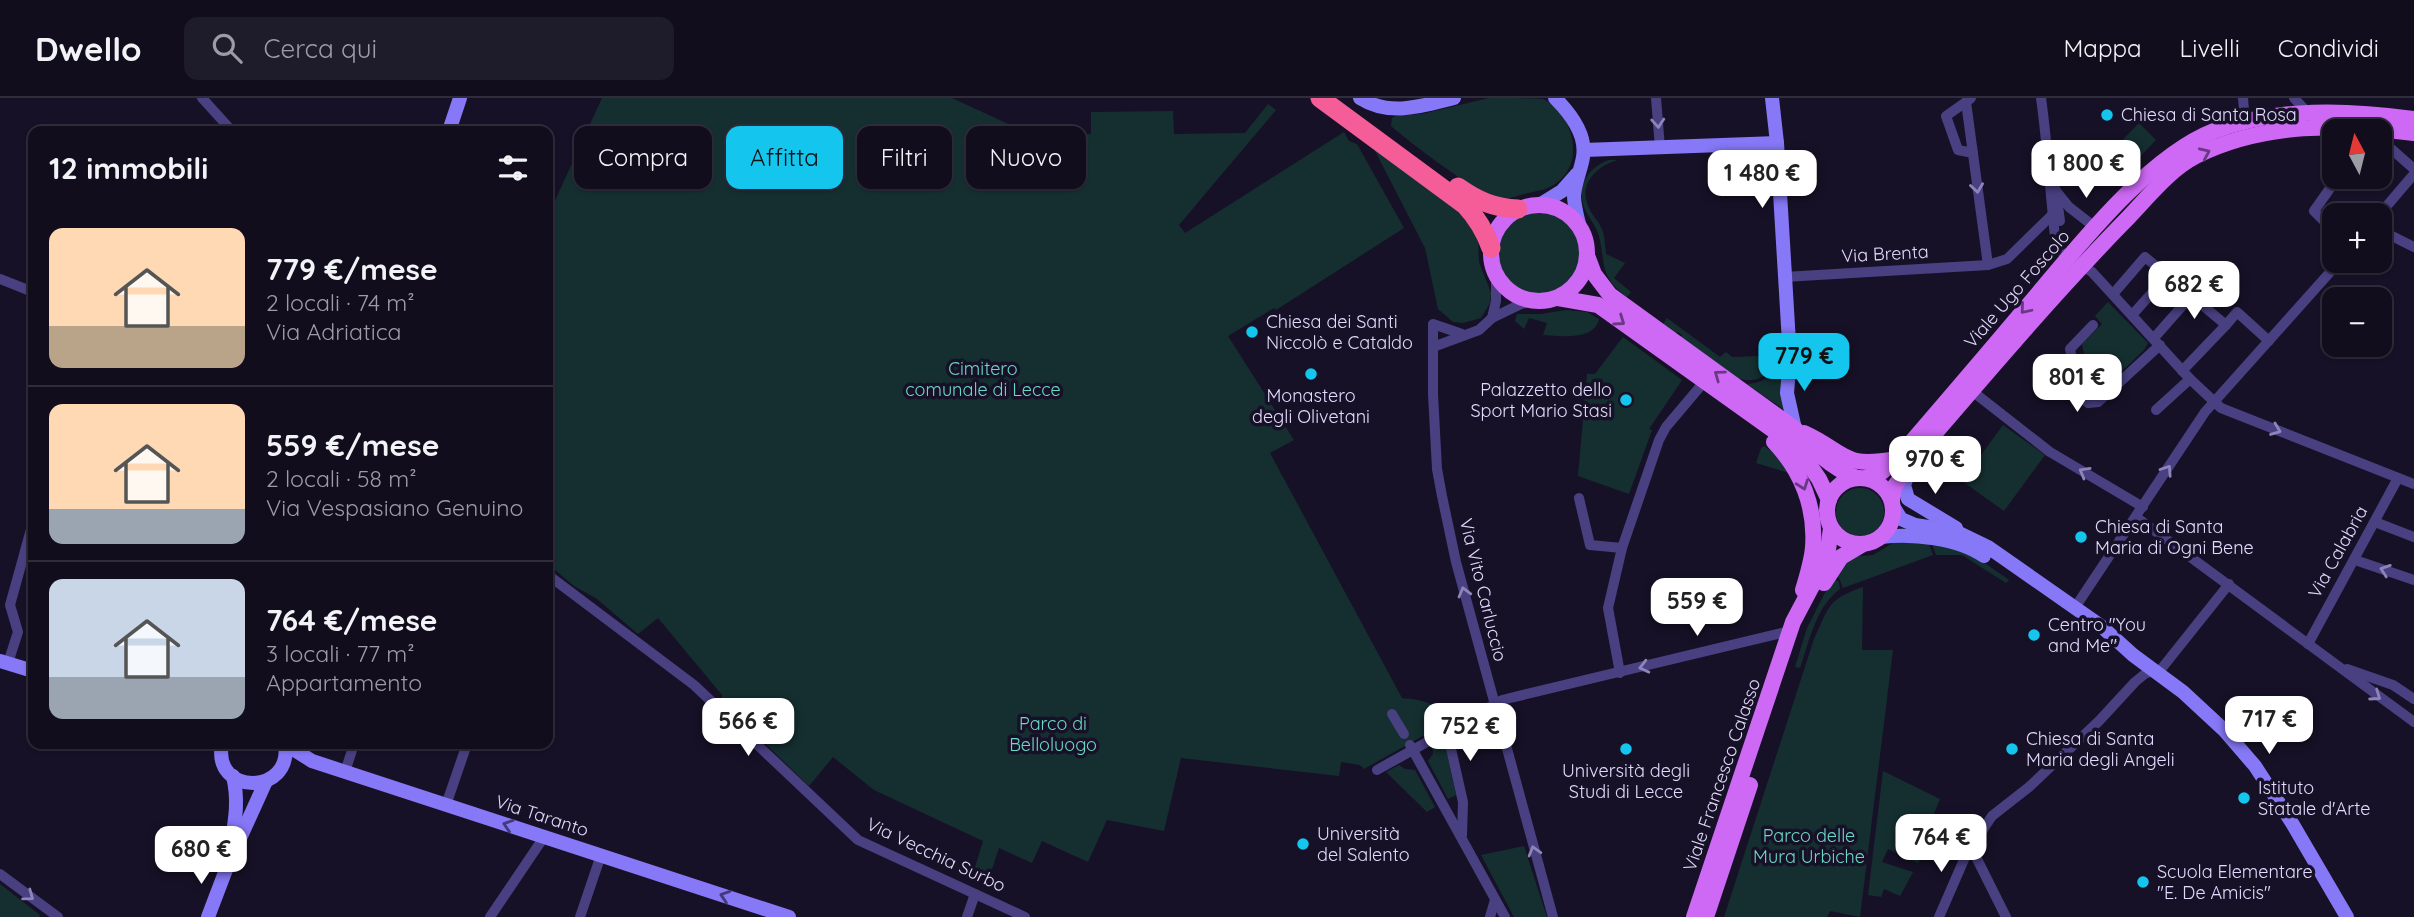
<!DOCTYPE html>
<html lang="it">
<meta charset="utf-8">
<style>
body{margin:0;font-family:Quicksand,sans-serif;background:#1e1b2a;color:#f1f3f6;height:100vh;display:flex;flex-direction:column;font-size:26px;white-space:nowrap}
*{box-sizing:border-box;margin:0}
p{font-size:23px;color:#9c9ca4}
.icon{flex:none;width:38px;height:38px;fill:none;stroke:currentColor;stroke-width:2;stroke-linecap:round;stroke-linejoin:round}
.map{position:relative;flex:1;overflow:hidden}
.drawer{position:absolute;left:28px;top:28px;width:525px;height:623px;display:flex;flex-direction:column;background:#110d1d;border-radius:14px;box-shadow:0 2px 5px #0004,0 0 0 2px #302d3b}
.drawer>*{flex:none}
.banner{position:absolute;left:574px;top:28px;width:665px;height:63px;display:flex;gap:14px}
.needle{width:46px;rotate:353deg}
.buttons{position:absolute;left:2322px;top:21px;display:grid;gap:14px}
.buttons a{display:grid;place-items:center;width:70px;height:70px;border-radius:14px;background:#110d1d;box-shadow:0 2px 5px #0004,0 0 0 2px #302d3b;font-size:35px}
.price{position:absolute;translate:-50% -60px;padding:0 16px;border-radius:14px;background:#fff;color:#222;font-size:23px;line-height:46px;filter:drop-shadow(0 2px 4px #0008)}
.price::after{content:'';position:absolute;left:50%;top:42px;width:21px;height:16px;margin-left:-10px;background:inherit;clip-path:polygon(0 0,100% 0,50% 100%)}
.price.selected{background:#14c5ee;color:#111}
ul{padding:0;list-style:none}
li{display:flex;align-items:center;gap:21px;height:175px;padding:0 21px}
li+li{border-top:2px solid #302d3b}
li span{display:grid;place-items:center;flex:none;width:196px;height:140px;border-radius:14px;color:#555}
li>.icon{margin-inline-start:auto}
span .icon{width:84px;height:84px;fill:#fffc;stroke-width:1}
li b{font-size:30px}
h2{display:flex;justify-content:space-between;align-items:center;height:84px;padding:0 21px;font-size:30px}
.chip{padding:0 24px;border-radius:14px;background:#110d1d;box-shadow:0 2px 5px #0004,0 0 0 2px #302d3b;font-size:24px;line-height:63px}
.chip.selected{background:#14c5ee;color:#111}
header{display:flex;align-items:center;gap:42px;box-sizing:border-box;height:98px;padding:0 35px;background:#110d1d;border-bottom:2px solid #302d3b}
header strong{font-size:33px}
nav{display:flex;gap:38px;margin-inline-start:auto;font-size:24px}
.search{width:490px;height:63px;background:#1e1b2a;display:flex;align-items:center;gap:18px;box-sizing:border-box;padding:0 24px;border-radius:14px;color:#9c9ca4;font-size:26px}
.map>svg:first-child{display:block}
.green{fill:#152f30}
.lines{fill:none;stroke-linecap:round;stroke-linejoin:round}
.street{stroke:#494082;stroke-width:10}
.secondary{stroke:#8678f6;stroke-width:14}
.primary{stroke:#cd69f4;stroke-width:16}
.highway{stroke:#f45d98;stroke-width:19}
.oneway{stroke:#8d85b9}
.oneway2{stroke:#693983}
.oneway3{stroke:#433a7a}
.poi-dot{fill:#14c5ee;stroke:#171127;stroke-width:2.5}
.labels{text-anchor:middle;stroke-width:7;stroke-linejoin:round;paint-order:stroke}
.poi-label{font-size:18px;fill:#e1dafc;stroke:#171127;text-anchor:start}
.street-label{font-size:18px;fill:#e1dafc;stroke:#171127}
.park-label{font-size:18px;fill:#6ad8c7;stroke:#171127}
</style>
<header>
<strong>Dwello</strong>
<div class="search"><svg class="icon" aria-label="search" viewBox="0 0 24 24"><circle cx="10" cy="10" r="6"/><path d="M15 15l6 6"/></svg>Cerca qui</div>
<nav><a>Mappa</a><a>Livelli</a><a>Condividi</a></nav>
</header>
<div class="map">
<svg width="2414" height="819" viewBox="0 0 2414 819">
<rect width="100%" height="100%" fill="#171127"/>
<!-- green -->
<g class="green">
<path d="M602 0H952L1032 37 1091 36V14L1173 13 1174 36 1245 35 1268 6 1276 12 1179 127 1185 135 1344 34 1349 43 1357 46 1404 130 1276 212 1274 210 1228 238 1294 342 1270 355 1402 600C1423 602 1437 605 1451 622L1364 671 1360 667 1341 664 1339 678 1181 660 1164 733 1107 722 1088 764 1042 743 1032 765 999 750 988 783 972 779 983 743 874 692 833 659 809 688 721 603 722 597 658 520 638 536 597 501 574 488 548 466V214L550 211 548 208V118Z"/>
<path d="M1489 0C1501 0 1532 0 1543 1 1574 16 1586 66 1555 86 1545 93 1535 93 1524 96 1516 98 1507 102 1498 101 1479 97 1408 43 1391 28L1392 20 1395 18 1422 16Z"/>
<path d="M2139 25 2156 42 2124 75 2107 58Z"/>
<path d="M1373 49 1467 119 1478 142 1479 164 1491 195 1490 205 1481 220 1463 225 1453 224 1438 211 1425 150Z"/>
<path d="M1761 57 1762 69 1754 70V72L1710 74 1708 59Z"/>
<path d="M1609 62H1618C1599 67 1580 83 1587 105 1590 116 1600 124 1603 134 1605 141 1605 149 1606 156L1625 165 1614 180 1631 194 1627 199C1599 178 1606 167 1599 138 1596 127 1588 119 1584 109 1576 87 1589 69 1609 62Z"/>
<circle cx="1540" cy="155" r="42"/>
<path d="M2108 204 2148 245 2144 252 2100 294 2096 295 2090 289 2082 246 2102 226 2095 218Z"/>
<path d="M1566 212 1587 214 1599 221C1594 243 1561 238 1543 237L1547 225 1529 220 1524 231 1515 223 1517 216H1541Z"/>
<path d="M1667 220 1720 259 1726 254 1732 259 1761 258 1762 266 1770 265 1773 259C1773 279 1754 286 1737 280L1681 239 1682 237 1678 234 1676 235 1663 226Z"/>
<path d="M1623 239 1682 282 1649 331 1652 332 1629 396 1578 378 1587 276H1595Z"/>
<path d="M1777 259H1782L1783 311 1747 286C1764 285 1775 277 1777 259Z"/>
<path d="M2003 327 2045 357 2004 413 1962 383Z"/>
<path d="M1764 348 1778 358 1789 375 1756 365 1761 350Z"/>
<circle cx="1860" cy="414" r="24"/>
<path d="M1896 443 1929 446 1933 457 1843 490 1839 480 1834 476 1849 459 1873 457Z"/>
<path d="M1932 446C1961 445 1986 466 2009 482L2006 485 1962 457H1936Z"/>
<path d="M1833 479 1839 484 1840 491C1816 508 1809 544 1800 570L1795 569 1807 530Z"/>
<path d="M1863 489 1862 552H1893L1860 819 1830 813 1827 819H1724L1814 541C1830 507 1827 502 1863 489Z"/>
<path d="M1444 642 1456 697 1448 701 1428 663 1433 656 1432 649Z"/>
<path d="M1399 667 1405 671 1415 672 1435 709 1427 714 1386 674Z"/>
<path d="M1883 673 1940 701 1931 723 1956 731 1951 741 1923 729 1915 747 1926 752 1918 765 1888 751 1882 764 1913 774 1900 798 1884 791 1881 799 1868 797Z"/>
<path d="M1524 748 1547 819H1514L1481 757Z"/>
<path d="M0 786 40 817 39 819H0Z"/>
</g>
<g class="lines">
<!-- street -->
<g class="street">
<path d="M202 0 232 33"/>
<path d="M1656 0 1660 50"/>
<path d="M1971 0 1966 4 1988 167"/>
<path d="M2041 0C2048 49 2050 98 2056 147L2060 153 2092 174 2190 281 2221 310 2414 386"/>
<path d="M2243 0 2245 24"/>
<path d="M2294 0 2308 15"/>
<path d="M1966 4 1946 18 1958 52 1973 55"/>
<path d="M2380 41 2414 71"/>
<path d="M2052 81 2056 93 2060 123"/>
<path d="M2057 94 2069 109 2096 130"/>
<path d="M2379 117 2414 76"/>
<path d="M2380 132 2414 149"/>
<path d="M2334 133 2314 113 2338 79"/>
<path d="M1784 179 1988 167 2007 161 2052 117"/>
<path d="M0 181 33 194"/>
<path d="M2114 195 2145 159 2226 227 2237 214 2269 243"/>
<path d="M2133 216 2167 178"/>
<path d="M1492 220 1496 203V177"/>
<path d="M2093 227 2070 251 2079 297 2088 305 2098 304 2160 247"/>
<path d="M1462 236 1433 226V296L1437 371 1442 398 1456 464 1553 819"/>
<path d="M2154 240 2191 198"/>
<path d="M1433 249 1479 232 1492 220 1521 206 1533 203"/>
<path d="M2182 273 2226 227"/>
<path d="M1972 293 2050 354 2143 409"/>
<path d="M2156 312 2190 281"/>
<path d="M1579 400 1590 447 1622 450"/>
<path d="M2136 419 2414 624"/>
<path d="M2375 424 2414 439"/>
<path d="M2355 462 2414 482"/>
<path d="M548 477 694 587 858 742 1025 819"/>
<path d="M2074 511 2205 314 2340 163"/>
<path d="M2308 546 2398 380"/>
<path d="M8 565 18 534 10 507 33 424"/>
<path d="M2347 571 2393 587 2414 601"/>
<path d="M1620 575 1608 510 1622 450 1659 342 1666 329 1704 284"/>
<path d="M2158 575 2229 486"/>
<path d="M1392 616 1404 636"/>
<path d="M1447 633 1463 704 1462 737"/>
<path d="M1410 647 1505 819"/>
<path d="M1377 672 1502 602 1790 533"/>
<path d="M345 674 354 646"/>
<path d="M446 707 467 646"/>
<path d="M1971 749 2006 819"/>
<path d="M0 776 58 819"/>
<path d="M490 819 544 739"/>
<path d="M580 819 601 757"/>
<path d="M967 819 975 796"/>
<path d="M1490 819 1495 802"/>
<path d="M1939 819 1966 757 1992 718 2029 689 2099 623 2135 584 2146 575 2155 573"/>
</g>
<!-- secondary -->
<g class="secondary">
<path d="M1360 0C1390 19 1422 8 1454 0"/>
<path d="M1555 0C1570 15 1587 36 1583 59 1581 72 1575 84 1574 98 1574 107 1577 117 1579 126"/>
<path d="M1772 0 1777 45 1790 261 1787 295 1795 331"/>
<path d="M449 33 460 0"/>
<path d="M1584 52 1777 45"/>
<path d="M1541 106 1562 93 1577 76"/>
<path d="M1910 371 1904 387 1908 401 1956 430"/>
<path d="M1893 408 1901 421 1915 427 1955 433 1988 449 2101 528 2133 557 2183 594 2224 632 2255 668 2292 725 2347 819"/>
<path d="M1881 439C1912 435 1958 440 1984 458"/>
<path d="M0 563 33 573"/>
<path d="M222 646C212 698 293 698 285 646"/>
<path d="M285 646 312 663 789 819"/>
<path d="M231 747C235 723 239 703 233 678"/>
<path d="M208 819 227 769 266 683"/>
</g>
<!-- primary -->
<g class="primary">
<circle cx="1539" cy="155" r="48"/>
<path d="M1588 160 1594 176 1610 197 1795 331C1813 352 1831 370 1857 380"/>
<path d="M1558 200 1598 207 1773 332 1806 362 1819 381 1829 402"/>
<path d="M1804 335C1846 354 1841 371 1895 361"/>
<path d="M1774 344C1801 372 1816 409 1813 449 1812 463 1807 478 1803 492"/>
<circle cx="1860" cy="413" r="33"/>
<path d="M1866 380 1882 374 1897 361C1940 311 1983 261 2025 211 2073 155 2145 60 2214 33 2276 9 2349 12 2414 21"/>
<path d="M1892 402 1894 389 1918 355C1985 277 2051 199 2122 126 2145 103 2167 73 2196 58 2264 24 2341 26 2414 35"/>
<path d="M1824 485 1841 459 1863 446"/>
<path d="M1694 819 1793 524 1821 471 1828 452 1831 430"/>
<path d="M1706 819 1750 687"/>
</g>
<!-- highway -->
<g class="highway">
<path d="M1320 0 1465 107C1478 121 1485 133 1491 150"/>
<path d="M1458 89C1478 103 1494 110 1518 111"/>
</g>
</g>
<!-- one-way arrows -->
<defs><path id="oneway-chevron" d="M-2-3.5L2.5 0L-2 3.5" fill="none" stroke-width="1.6" stroke-linecap="round" stroke-linejoin="round" transform="scale(1.75)"/></defs>
<g class="oneway">
<use href="#oneway-chevron" transform="translate(1658 25) rotate(86)"/>
<use href="#oneway-chevron" transform="translate(1977 90) rotate(82)"/>
<use href="#oneway-chevron" transform="translate(2276 332) rotate(21)"/>
<use href="#oneway-chevron" transform="translate(2167 372) rotate(-56)"/>
<use href="#oneway-chevron" transform="translate(2084 374) rotate(-150)"/>
<use href="#oneway-chevron" transform="translate(2385 472) rotate(-161)"/>
<use href="#oneway-chevron" transform="translate(1464 494) rotate(-105)"/>
<use href="#oneway-chevron" transform="translate(1644 569) rotate(166)"/>
<use href="#oneway-chevron" transform="translate(2376 598) rotate(35)"/>
<use href="#oneway-chevron" transform="translate(1534 753) rotate(-106)"/>
<use href="#oneway-chevron" transform="translate(29 798) rotate(36)"/>
</g>
<g class="oneway2">
<use href="#oneway-chevron" transform="translate(2205 55) rotate(-24)"/>
<use href="#oneway-chevron" transform="translate(2025 211) rotate(130)"/>
<use href="#oneway-chevron" transform="translate(1620 223) rotate(35)"/>
<use href="#oneway-chevron" transform="translate(1719 277) rotate(-144)"/>
<use href="#oneway-chevron" transform="translate(1803 387) rotate(70)"/>
</g>
<g class="oneway3">
<use href="#oneway-chevron" transform="translate(508 727) rotate(-162)"/>
<use href="#oneway-chevron" transform="translate(725 798) rotate(-162)"/>
</g>
<!-- markers -->
<g class="poi-dot">
<circle cx="2107" cy="17" r="7"/>
<circle cx="1252" cy="234" r="7"/>
<circle cx="1311" cy="276" r="7"/>
<circle cx="1626" cy="302" r="7"/>
<circle cx="2081" cy="439" r="7"/>
<circle cx="2034" cy="537" r="7"/>
<circle cx="1626" cy="651" r="7"/>
<circle cx="2012" cy="651" r="7"/>
<circle cx="2244" cy="700" r="7"/>
<circle cx="1303" cy="746" r="7"/>
<circle cx="2143" cy="784" r="7"/>
</g>
<g class="labels">
<!-- poi labels -->
<g class="poi-label">
<text x="2121" y="23">Chiesa di Santa Rosa</text>
<text x="1266" y="230">Chiesa dei Santi<tspan x="1266" dy="21">Niccolò e Cataldo</tspan></text>
<text x="1612" y="298" text-anchor="end">Palazzetto dello<tspan x="1612" dy="21">Sport Mario Stasi</tspan></text>
<text x="1311" y="304" text-anchor="middle">Monastero<tspan x="1311" dy="21">degli Olivetani</tspan></text>
<text x="2095" y="435">Chiesa di Santa<tspan x="2095" dy="21">Maria di Ogni Bene</tspan></text>
<text x="2048" y="533">Centro "You<tspan x="2048" dy="21">and Me"</tspan></text>
<text x="2026" y="647">Chiesa di Santa<tspan x="2026" dy="21">Maria degli Angeli</tspan></text>
<text x="1626" y="679" text-anchor="middle">Università degli<tspan x="1626" dy="21">Studi di Lecce</tspan></text>
<text x="2258" y="696">Istituto<tspan x="2258" dy="21">Statale d'Arte</tspan></text>
<text x="1317" y="742">Università<tspan x="1317" dy="21">del Salento</tspan></text>
<text x="2157" y="780">Scuola Elementare<tspan x="2157" dy="21">"E. De Amicis"</tspan></text>
</g>
<!-- street labels -->
<g class="street-label">
<text transform="translate(1885 156) rotate(-3)" y="6">Via Brenta</text>
<text transform="translate(2017 191) rotate(-49)" y="6">Viale Ugo Foscolo</text>
<text transform="translate(2338 454) rotate(-61)" y="6">Via Calabria</text>
<text transform="translate(1483 492) rotate(76)" y="6">Via Vito Carluccio</text>
<text transform="translate(1722 677) rotate(-71)" y="6">Viale Francesco Calasso</text>
<text transform="translate(542 718) rotate(18)" y="6">Via Taranto</text>
<text transform="translate(936 757) rotate(25)" y="6">Via Vecchia Surbo</text>
</g>
<!-- park labels -->
<g class="park-label">
<text x="983" y="277">Cimitero<tspan x="983" dy="21">comunale di Lecce</tspan></text>
<text x="1053" y="632">Parco di<tspan x="1053" dy="21">Belloluogo</tspan></text>
<text x="1809" y="744">Parco delle<tspan x="1809" dy="21">Mura Urbiche</tspan></text>
</g>
</g>
</svg>
<div class="buttons">
<a><svg class="needle" viewBox="-14 -14 28 28"><path d="M0-13l5 13h-10z" fill="#e53935"/><path d="M0 13l5-13h-10z" fill="#9c9ca4"/></svg></a>
<a>+</a>
<a>−</a>
</div>
<b class="price" style="left:2086px;top:102px">1 800 €</b>
<b class="price" style="left:1762px;top:112px">1 480 €</b>
<b class="price" style="left:2194px;top:223px">682 €</b>
<b class="price selected" style="left:1804px;top:295px">779 €</b>
<b class="price" style="left:2077px;top:316px">801 €</b>
<b class="price" style="left:1935px;top:398px">970 €</b>
<b class="price" style="left:1697px;top:540px">559 €</b>
<b class="price" style="left:2269px;top:658px">717 €</b>
<b class="price" style="left:748px;top:660px">566 €</b>
<b class="price" style="left:1470px;top:665px">752 €</b>
<b class="price" style="left:1941px;top:776px">764 €</b>
<b class="price" style="left:201px;top:788px">680 €</b>
<div class="banner">
<a class="chip">Compra</a>
<a class="chip selected">Affitta</a>
<a class="chip">Filtri</a>
<a class="chip">Nuovo</a>
</div>
<section class="drawer">
<h2>12 immobili<svg class="icon" aria-label="filters" viewBox="0 0 24 24"><path d="M4 7h16M4 17h16"/><circle cx="9" cy="7" r="2"/><circle cx="15" cy="17" r="2"/></svg></h2>
<ul>
<li><span style="background:linear-gradient(#ffd9b3 70%,#b9a48a 0)"><svg class="icon" aria-label="home" viewBox="0 0 24 24"><path d="M3 11l9-7 9 7M6 9v11h12V9"/></svg></span><div><b>779 €/mese</b><p>2 locali · 74 m²</p><p>Via Adriatica</p></div></li>
<li><span style="background:linear-gradient(#ffd9b3 75%,#9aa5b1 0)"><svg class="icon" aria-label="home" viewBox="0 0 24 24"><path d="M3 11l9-7 9 7M6 9v11h12V9"/></svg></span><div><b>559 €/mese</b><p>2 locali · 58 m²</p><p>Via Vespasiano Genuino</p></div></li>
<li><span style="background:linear-gradient(#c9d6e8 70%,#9aa5b1 0)"><svg class="icon" aria-label="home" viewBox="0 0 24 24"><path d="M3 11l9-7 9 7M6 9v11h12V9"/></svg></span><div><b>764 €/mese</b><p>3 locali · 77 m²</p><p>Appartamento</p></div></li>
</ul>
</section>
</div>
